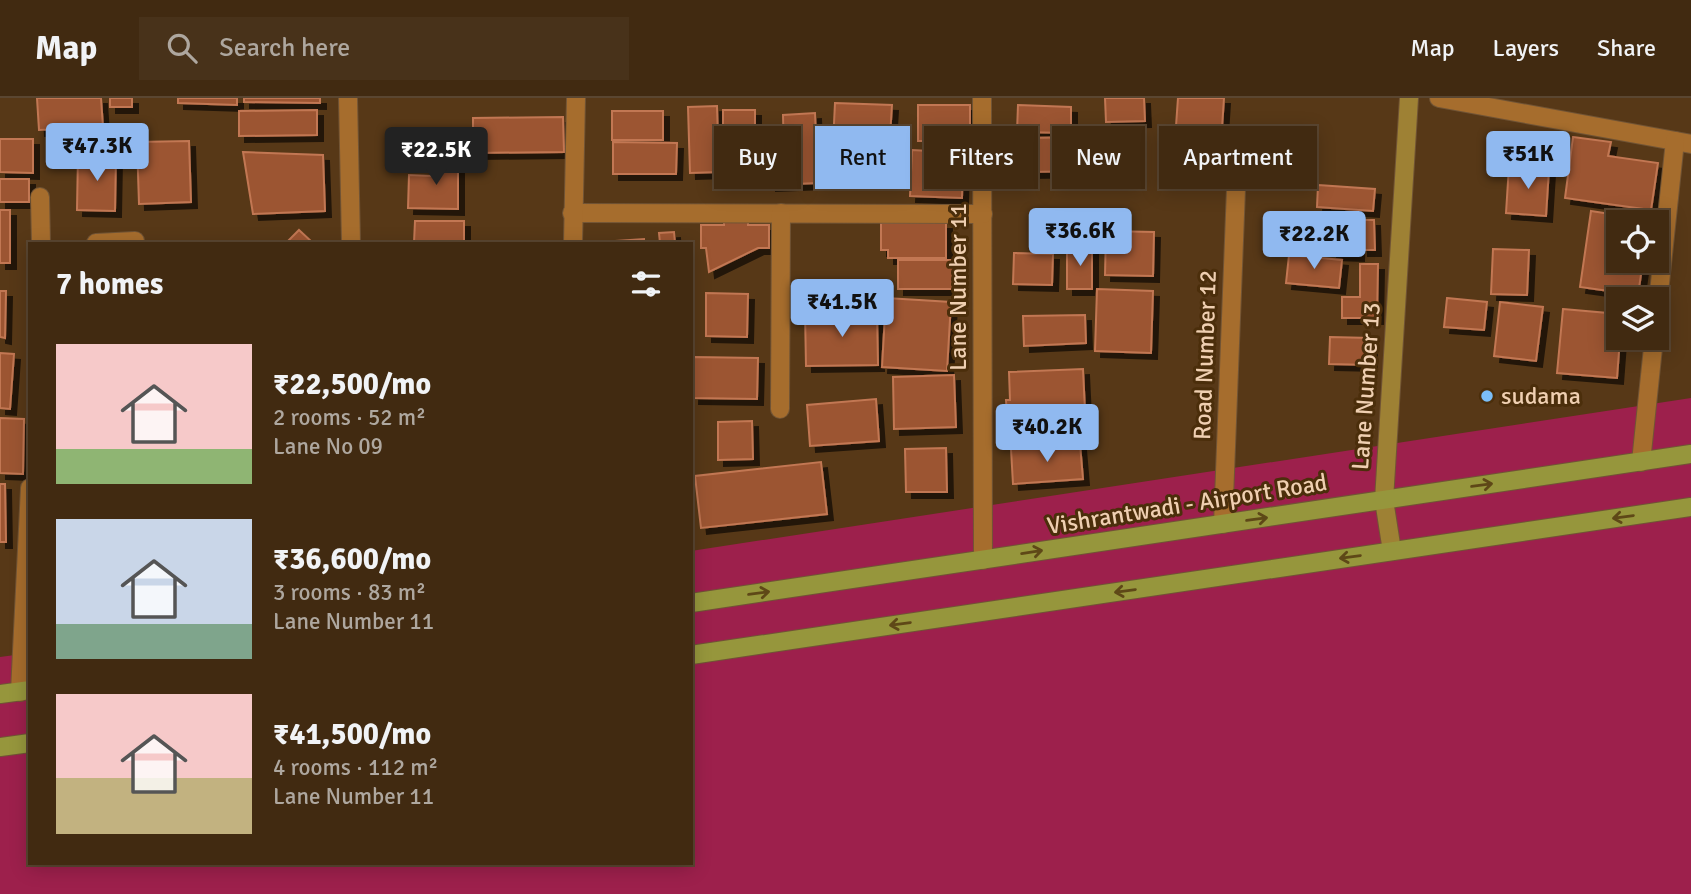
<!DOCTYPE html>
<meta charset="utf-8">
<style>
body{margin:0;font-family:Signika,sans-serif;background:#48321a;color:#f1f3f6;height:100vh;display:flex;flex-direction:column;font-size:26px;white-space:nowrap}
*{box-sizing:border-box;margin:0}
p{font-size:23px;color:#aea79f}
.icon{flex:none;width:38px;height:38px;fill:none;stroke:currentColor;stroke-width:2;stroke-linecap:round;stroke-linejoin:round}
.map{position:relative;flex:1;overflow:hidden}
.drawer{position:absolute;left:28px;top:144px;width:665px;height:623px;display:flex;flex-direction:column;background:#412a11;border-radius:0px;box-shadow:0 4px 18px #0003,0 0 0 2px #5a4631}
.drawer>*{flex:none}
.hud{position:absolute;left:714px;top:28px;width:665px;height:63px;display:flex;gap:14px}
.fabs{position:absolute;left:1606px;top:112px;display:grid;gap:14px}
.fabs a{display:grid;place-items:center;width:63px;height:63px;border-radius:0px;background:#412a11;box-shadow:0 4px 18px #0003,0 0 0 2px #5a4631;font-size:35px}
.price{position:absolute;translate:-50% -60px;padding:0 16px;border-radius:7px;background:#90b9f0;color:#111;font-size:23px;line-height:46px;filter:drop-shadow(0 2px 4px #0008)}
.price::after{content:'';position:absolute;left:50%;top:42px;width:21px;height:16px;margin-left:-10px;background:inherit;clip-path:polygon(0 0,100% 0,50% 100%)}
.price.active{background:#222;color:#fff}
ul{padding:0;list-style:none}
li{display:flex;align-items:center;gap:21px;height:175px;padding:0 28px}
li span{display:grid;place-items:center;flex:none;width:196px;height:140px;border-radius:0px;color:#555}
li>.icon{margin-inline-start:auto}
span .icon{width:84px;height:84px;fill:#fffc;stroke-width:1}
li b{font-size:30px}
h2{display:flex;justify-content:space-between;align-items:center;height:84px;padding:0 28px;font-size:30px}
.chip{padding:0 24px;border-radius:0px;background:#412a11;box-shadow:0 4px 18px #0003,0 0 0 2px #5a4631;font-size:24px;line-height:63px}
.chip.active{background:#90b9f0;color:#111}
header{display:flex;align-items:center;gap:42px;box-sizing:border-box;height:98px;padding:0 35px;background:#412a11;border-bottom:2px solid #5a4631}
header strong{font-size:33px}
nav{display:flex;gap:38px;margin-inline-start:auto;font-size:24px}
.search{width:490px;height:63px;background:#48321a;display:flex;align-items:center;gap:18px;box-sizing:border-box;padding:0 24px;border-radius:0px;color:#aea79f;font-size:26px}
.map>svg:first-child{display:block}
.green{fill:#9d204c}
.building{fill:#9c5531;stroke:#c27753;stroke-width:2;filter:url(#shadow)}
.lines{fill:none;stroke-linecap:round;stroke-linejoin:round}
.street-casing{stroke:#715435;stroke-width:20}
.secondary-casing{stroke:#715435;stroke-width:20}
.primary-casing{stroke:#715435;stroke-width:20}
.street{stroke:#a66d2d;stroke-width:18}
.secondary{stroke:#9e8134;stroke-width:18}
.primary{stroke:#96963c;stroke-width:18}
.oneway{stroke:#5e4817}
.poi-dot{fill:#7bbef8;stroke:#4b2e0b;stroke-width:2.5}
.labels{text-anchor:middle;stroke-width:6;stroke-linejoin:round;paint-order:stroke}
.street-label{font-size:24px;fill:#efcfb1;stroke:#4b2e0b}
.poi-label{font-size:24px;fill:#efcfb1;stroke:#4b2e0b;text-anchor:start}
</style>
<header>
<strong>Map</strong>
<div class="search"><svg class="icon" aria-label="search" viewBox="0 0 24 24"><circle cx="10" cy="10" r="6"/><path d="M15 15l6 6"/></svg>Search here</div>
<nav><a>Map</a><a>Layers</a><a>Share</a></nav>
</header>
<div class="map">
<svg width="1691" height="796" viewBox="0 0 1691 796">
<defs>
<filter id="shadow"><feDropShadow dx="6" dy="6" stdDeviation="0" flood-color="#0009"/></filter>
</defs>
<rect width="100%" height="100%" fill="#573817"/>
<!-- green -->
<path class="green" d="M1691 300V796H0V559L30 555V765H691V453Z"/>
<!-- building -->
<g class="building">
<path d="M37 0H101L103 29 39 32Z"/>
<rect x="110" y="0" width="22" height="9"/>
<path d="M178 0H237V7L178 5Z"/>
<path d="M244 0H320V5L244 4Z"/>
<path d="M1105 0H1144L1145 23 1106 24Z"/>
<path d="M1178 0H1224L1221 45 1175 42Z"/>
<path d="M835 5 892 7 888 70 832 67Z"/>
<rect x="918" y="7" width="52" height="36"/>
<path d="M1018 7 1071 9V35L1017 34Z"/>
<path d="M717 8 719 74 690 75 688 9Z"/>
<path d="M317 12V37L239 38V13Z"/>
<rect x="723" y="12" width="32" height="58"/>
<rect x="612" y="13" width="51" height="29"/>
<path d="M815 15 818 85 770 87V61L784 60 783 17Z"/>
<path d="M563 19 564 54 473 55V20Z"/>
<path d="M1091 39 1092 73 1026 74 1025 40Z"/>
<path d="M1573 39 1611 44 1608 58 1658 65 1651 112 1565 100Z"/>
<path d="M0 41H33V75L0 74Z"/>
<path d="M189 43 191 104 139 106 137 44Z"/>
<path d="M613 44 677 45 676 76H613Z"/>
<path d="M912 52 963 55 962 100 910 98Z"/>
<path d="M243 54 323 57 325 113 253 116Z"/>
<path d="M78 57H116L115 113 77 112Z"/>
<path d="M433 60H458V111L408 110 409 77 432 78Z"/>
<path d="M1509 68 1549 71 1546 118 1506 115Z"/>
<rect x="0" y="81" width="29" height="23"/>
<path d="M1318 87 1375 91 1373 113 1317 109Z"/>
<rect x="0" y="112" width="10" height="53"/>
<path d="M1591 113 1649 122 1648 124H1619V163H1643L1638 197 1580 189Z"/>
<path d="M1332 118 1359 119 1358 157 1331 156Z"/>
<path d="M724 121 748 122V127H769V150H758L709 174 706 150H701V127H724Z"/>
<path d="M1361 122H1374L1375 152H1362Z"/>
<path d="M415 123H464V145H414Z"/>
<path d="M881 125H946V160H888V152H881Z"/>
<path d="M299 132 313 145H286Z"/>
<path d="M1106 133 1154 134 1153 178 1105 177Z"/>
<path d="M674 134 675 145H660L659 135Z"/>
<path d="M644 141V145H616V143Z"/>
<rect x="1067" y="150" width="25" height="41"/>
<path d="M1493 151 1529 152 1527 197 1491 196Z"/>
<path d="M1014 155 1053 156 1052 187 1013 186Z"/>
<path d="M1289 157 1342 162 1339 190 1286 185Z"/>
<rect x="898" y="162" width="62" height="29"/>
<path d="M1360 166H1378L1377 220H1342V199H1360Z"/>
<path d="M1097 191 1153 193 1151 255 1095 253Z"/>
<path d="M0 193H6L5 240 0 239Z"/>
<path d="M706 195 748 196 747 239 706 238Z"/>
<path d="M886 200 951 204 947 273 882 269Z"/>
<path d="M1447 200 1487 204 1484 232 1444 229Z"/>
<path d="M1500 204 1543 209 1536 263 1494 258Z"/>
<path d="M1563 211 1619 216 1620 240 1617 280 1557 275Z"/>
<path d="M877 213 878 267 806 268 805 214Z"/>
<path d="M1085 217 1086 245 1024 248 1023 218Z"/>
<path d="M1330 239 1371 240V267L1329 266Z"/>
<path d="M0 255 14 256 10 311 0 310Z"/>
<path d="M694 259 758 260 757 301 693 300Z"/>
<path d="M1083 271 1086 334 1008 337 1006 302H1010L1009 274Z"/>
<path d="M954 277 956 329 894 331 893 279Z"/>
<path d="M876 301 879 343 810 348 807 307Z"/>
<path d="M0 320 24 321 23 376 0 375Z"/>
<path d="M752 323 753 361 718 362V324Z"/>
<path d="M1080 346 1083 381 1013 386 1011 351Z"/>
<path d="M946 350 947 394H906L905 351Z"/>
<path d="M821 364 827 416 701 430 695 378Z"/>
<path d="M0 386H5L6 444H0Z"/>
</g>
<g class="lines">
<defs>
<g id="street">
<path d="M348 0 351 145"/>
<path d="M982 0 983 462"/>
<path d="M1439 0 1691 46"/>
<path d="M40 99 41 145"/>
<path d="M572 115 983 116"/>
<path d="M96 145 135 143"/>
<path d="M573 145 576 0"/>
<path d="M1657 213 1675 43"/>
<path d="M780 311 781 115"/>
<path d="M1641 364 1654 240"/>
<path d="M1223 426 1236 91"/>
<path d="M20 594 30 390"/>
</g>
<path id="secondary" d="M1392 453 1384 402 1409 0"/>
<g id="primary">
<path d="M691 505 1691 356"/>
<path d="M691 557 1691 409"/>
<path d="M0 596 30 592"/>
<path d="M0 649 30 645"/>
</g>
</defs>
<!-- street casing -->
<use href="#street" class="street-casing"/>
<!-- secondary casing -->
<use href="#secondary" class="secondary-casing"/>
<!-- primary casing -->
<use href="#primary" class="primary-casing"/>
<!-- street -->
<use href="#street" class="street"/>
<!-- secondary -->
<use href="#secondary" class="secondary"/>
<!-- primary -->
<use href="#primary" class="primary"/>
</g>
<!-- one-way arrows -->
<defs><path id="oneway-shaft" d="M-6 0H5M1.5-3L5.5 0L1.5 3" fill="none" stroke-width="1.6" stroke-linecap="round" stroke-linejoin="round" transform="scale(1.75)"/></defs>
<g class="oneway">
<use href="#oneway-shaft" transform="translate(1482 387) rotate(-8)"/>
<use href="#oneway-shaft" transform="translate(1623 419) rotate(172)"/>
<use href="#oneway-shaft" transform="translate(1257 421) rotate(-8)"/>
<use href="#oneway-shaft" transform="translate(1032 454) rotate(-9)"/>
<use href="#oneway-shaft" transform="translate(1350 459) rotate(172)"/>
<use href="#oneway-shaft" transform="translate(1125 493) rotate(172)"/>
<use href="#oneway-shaft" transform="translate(759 495) rotate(-8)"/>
<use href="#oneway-shaft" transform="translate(900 526) rotate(172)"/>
</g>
<!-- markers -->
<circle class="poi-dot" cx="1487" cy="298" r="7"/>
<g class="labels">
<!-- street labels -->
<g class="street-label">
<text transform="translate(958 189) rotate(-90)" y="8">Lane Number 11</text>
<text transform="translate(1205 257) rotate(-88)" y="8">Road Number 12</text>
<text transform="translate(1366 288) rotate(-86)" y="8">Lane Number 13</text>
<text transform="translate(1187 406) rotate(-9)" y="8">Vishrantwadi - Airport Road</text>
</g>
<!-- poi labels -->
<g class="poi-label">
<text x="1501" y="306">sudama</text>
</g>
</g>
</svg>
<div class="fabs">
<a><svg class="icon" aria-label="locate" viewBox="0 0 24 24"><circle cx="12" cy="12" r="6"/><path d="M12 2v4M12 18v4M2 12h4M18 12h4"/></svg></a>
<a><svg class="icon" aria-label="layers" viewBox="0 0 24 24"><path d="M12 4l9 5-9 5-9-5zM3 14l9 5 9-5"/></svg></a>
</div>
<b class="price" style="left:97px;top:85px">₹47.3K</b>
<b class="price active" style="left:436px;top:89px">₹22.5K</b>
<b class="price" style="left:1528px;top:93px">₹51K</b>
<b class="price" style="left:1080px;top:170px">₹36.6K</b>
<b class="price" style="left:1314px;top:173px">₹22.2K</b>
<b class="price" style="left:842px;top:241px">₹41.5K</b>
<b class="price" style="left:1047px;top:366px">₹40.2K</b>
<div class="hud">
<a class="chip">Buy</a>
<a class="chip active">Rent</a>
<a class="chip">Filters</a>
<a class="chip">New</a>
<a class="chip">Apartment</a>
</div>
<section class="drawer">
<h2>7 homes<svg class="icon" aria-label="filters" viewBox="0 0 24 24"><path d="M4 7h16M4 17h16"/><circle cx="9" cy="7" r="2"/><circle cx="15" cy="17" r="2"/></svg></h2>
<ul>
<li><span style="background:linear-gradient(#f6c9c9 75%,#8fb573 0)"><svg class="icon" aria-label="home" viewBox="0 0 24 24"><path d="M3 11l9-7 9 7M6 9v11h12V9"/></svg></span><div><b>₹22,500/mo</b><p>2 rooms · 52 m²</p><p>Lane No 09</p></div></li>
<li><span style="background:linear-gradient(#c9d6e8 75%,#7fa58c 0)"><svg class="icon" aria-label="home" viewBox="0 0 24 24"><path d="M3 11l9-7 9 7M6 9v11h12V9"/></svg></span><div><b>₹36,600/mo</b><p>3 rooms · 83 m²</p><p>Lane Number 11</p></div></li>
<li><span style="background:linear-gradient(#f6c9c9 60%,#c2b280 0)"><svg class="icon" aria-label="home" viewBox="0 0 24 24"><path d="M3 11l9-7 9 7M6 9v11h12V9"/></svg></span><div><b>₹41,500/mo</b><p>4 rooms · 112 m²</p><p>Lane Number 11</p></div></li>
</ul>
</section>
</div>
